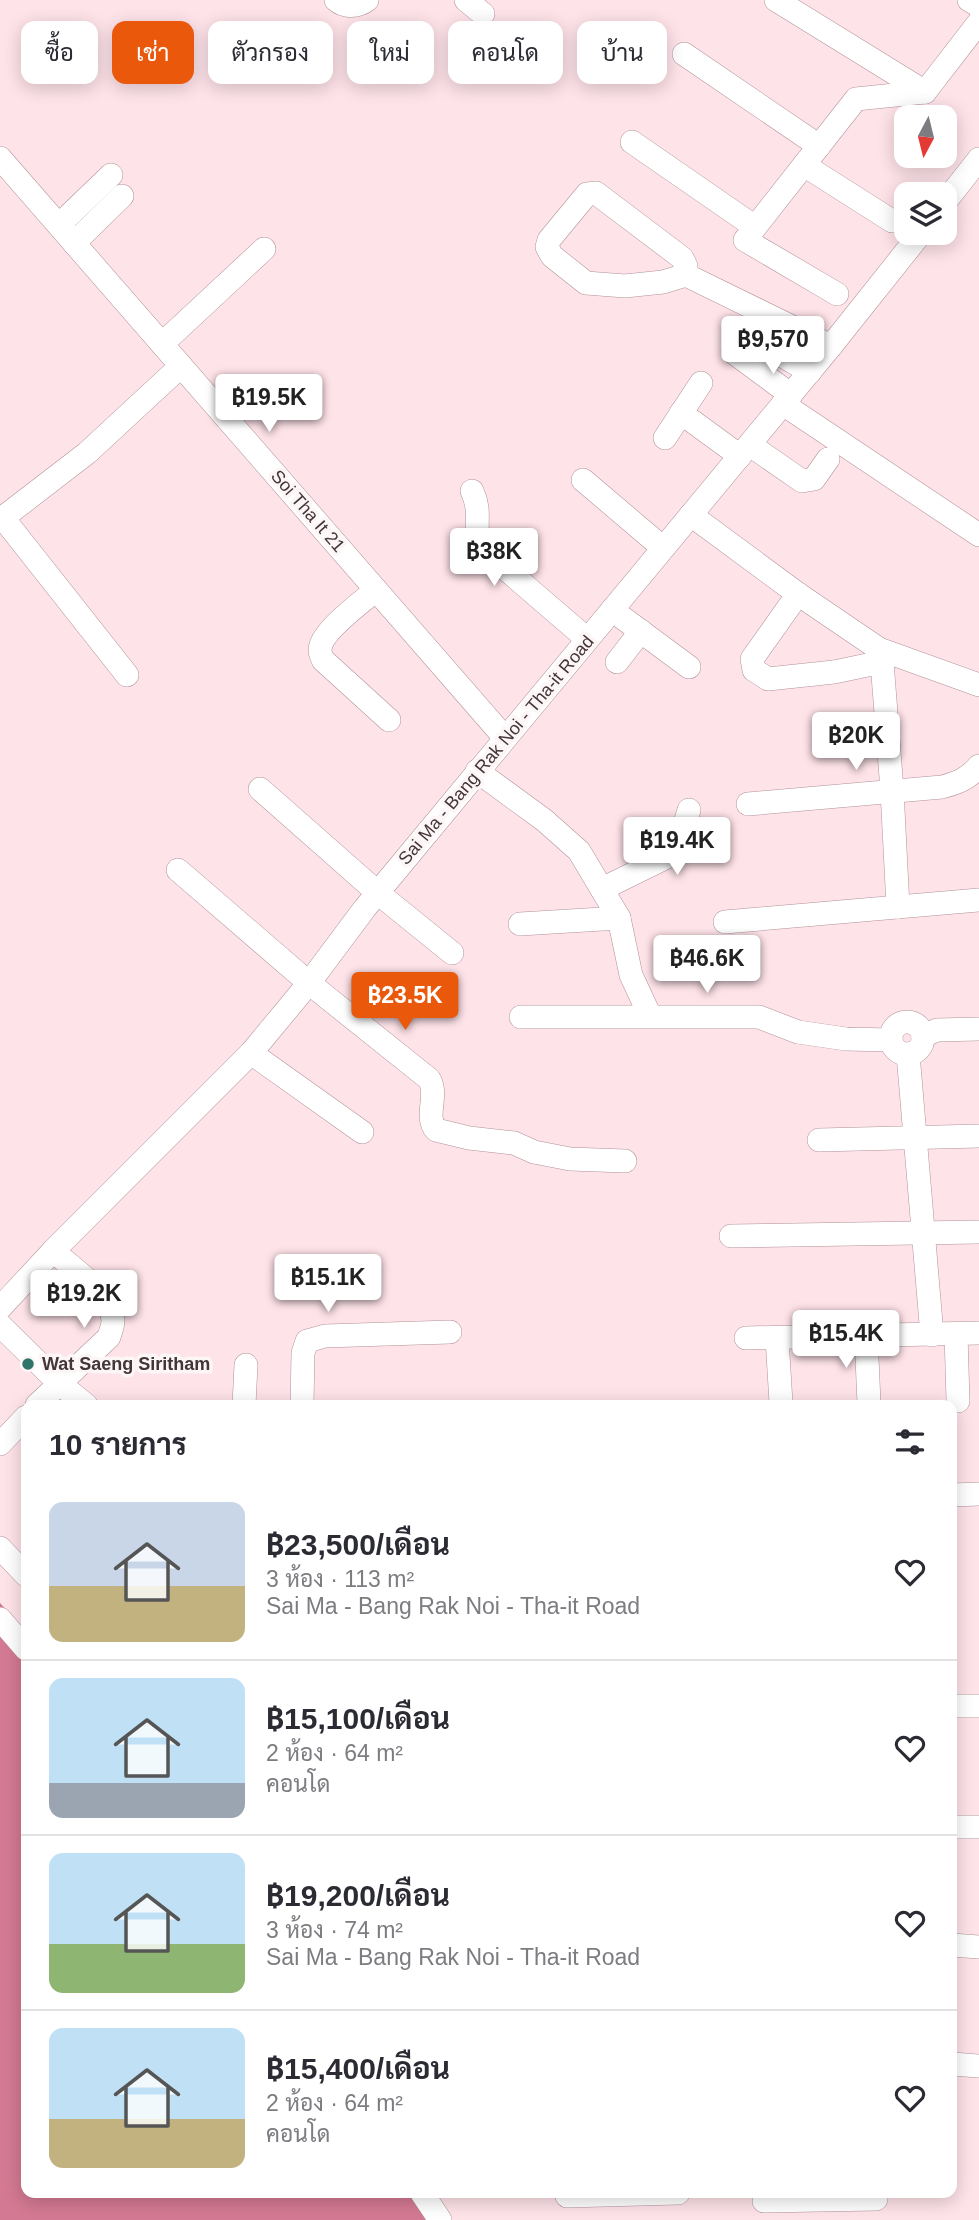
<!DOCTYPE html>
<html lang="th">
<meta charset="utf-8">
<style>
body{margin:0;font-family:Arial,Sarabun,sans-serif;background:#f7f7f7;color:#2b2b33;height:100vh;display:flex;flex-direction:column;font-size:26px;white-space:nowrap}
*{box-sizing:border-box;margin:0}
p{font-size:23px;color:#7c7c81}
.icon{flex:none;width:38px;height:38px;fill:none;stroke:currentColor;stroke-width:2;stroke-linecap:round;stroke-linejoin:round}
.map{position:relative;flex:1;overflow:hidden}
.drawer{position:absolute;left:21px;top:1400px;width:936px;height:798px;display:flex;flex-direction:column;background:#fff;border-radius:14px;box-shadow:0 4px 18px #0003}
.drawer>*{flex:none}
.banner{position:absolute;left:21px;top:21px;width:938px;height:63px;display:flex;gap:14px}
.needle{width:46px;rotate:187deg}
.controls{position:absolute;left:894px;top:105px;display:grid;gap:14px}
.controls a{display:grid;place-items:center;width:63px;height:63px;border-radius:14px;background:#fff;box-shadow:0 4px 18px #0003;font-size:35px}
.price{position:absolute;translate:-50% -60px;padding:0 16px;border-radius:7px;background:#fff;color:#222;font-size:23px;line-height:46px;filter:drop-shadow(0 2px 4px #0008)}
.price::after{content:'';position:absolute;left:50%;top:42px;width:21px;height:16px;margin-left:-10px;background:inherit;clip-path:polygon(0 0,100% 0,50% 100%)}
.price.current{background:#ea580c;color:#fff}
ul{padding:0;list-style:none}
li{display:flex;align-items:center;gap:21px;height:175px;padding:0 28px}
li+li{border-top:2px solid #e1e1e2}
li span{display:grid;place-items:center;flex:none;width:196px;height:140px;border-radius:14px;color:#555}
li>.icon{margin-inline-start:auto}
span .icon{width:84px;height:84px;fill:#fffc;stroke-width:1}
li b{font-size:30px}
h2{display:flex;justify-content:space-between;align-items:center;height:84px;padding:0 28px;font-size:30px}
.tag{padding:0 24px;border-radius:14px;background:#fff;box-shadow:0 4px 18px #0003;font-size:24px;line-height:63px}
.tag.current{background:#ea580c;color:#fff}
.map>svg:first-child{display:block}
.water{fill:#d47993}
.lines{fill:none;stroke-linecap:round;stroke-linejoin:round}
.minor-casing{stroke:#b19299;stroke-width:24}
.minor{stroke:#fff;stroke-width:23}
.poi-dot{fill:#2e746a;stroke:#fdf6f7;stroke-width:2.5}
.labels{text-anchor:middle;stroke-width:7;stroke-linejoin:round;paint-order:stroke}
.street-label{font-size:18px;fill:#433639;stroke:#fdf6f7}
.poi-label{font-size:18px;font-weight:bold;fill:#433639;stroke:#fdf6f7;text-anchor:start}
</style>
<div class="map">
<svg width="979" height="2220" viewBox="0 0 979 2220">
<rect width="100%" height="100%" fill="#fee3e9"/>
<!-- water -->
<path class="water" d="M0 1603 26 1631V2193H409L426 2220H0Z"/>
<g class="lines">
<defs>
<g id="minor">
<path d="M336 0C345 8 358 7 367 0"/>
<path d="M466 0 483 14"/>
<path d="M776 0 925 92"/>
<path d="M969 0 979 6"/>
<path d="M684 54 819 146"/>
<path d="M632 142 755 227"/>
<path d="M0 158 505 738"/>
<path d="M804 165 892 221"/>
<path d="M945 202 979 159"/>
<path d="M59 225 111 175"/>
<path d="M74 243 122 196"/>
<path d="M686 275V266L682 258 596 193 587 194 549 240 547 247 552 256 586 283 625 286 663 282 686 275 831 346"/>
<path d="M837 294 745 240 856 99 925 92 979 22"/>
<path d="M759 342 810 372"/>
<path d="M162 344 264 249"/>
<path d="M733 352 791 395"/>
<path d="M783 404 979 535"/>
<path d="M681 413 740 456"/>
<path d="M665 438 701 383"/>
<path d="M750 445 802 481 814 479 828 459"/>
<path d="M583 480 663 548"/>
<path d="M472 491C482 512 474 523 479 546L587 639"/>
<path d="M691 515 798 594 879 649 979 685"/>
<path d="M3 518 127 675"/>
<path d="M0 520 87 453 181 366"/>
<path d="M376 590C363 601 320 632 320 650 320 654 322 657 323 660L389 720"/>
<path d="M798 594 752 659 754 670 768 679 834 672 882 662"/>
<path d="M612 610 689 667"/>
<path d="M879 649 882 662 892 790 898 907"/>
<path d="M617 662 641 631"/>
<path d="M477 771 544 820 579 851 619 918 631 975 650 1016"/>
<path d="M260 789 378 893 452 953"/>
<path d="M748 804 942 787C957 783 968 779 979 766"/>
<path d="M178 870 309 983 429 1079C439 1095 424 1116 436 1130L469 1138 514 1143 534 1152 570 1159 625 1161"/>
<path d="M602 889 667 857 677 850 689 810"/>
<path d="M725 922 979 900"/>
<path d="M520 924 619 918"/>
<path d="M521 1017H759L798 1032 846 1039 890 1040"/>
<circle cx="907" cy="1038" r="16"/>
<path d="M923 1036 937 1030 979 1029"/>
<path d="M251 1053 362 1132"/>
<path d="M908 1054 932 1335"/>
<path d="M819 1140 979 1136"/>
<path d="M731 1236 979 1232"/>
<path d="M0 1308 53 1251 251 1053 309 983 365 908 831 346 921 233"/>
<path d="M0 1325 59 1383 86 1405"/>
<path d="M956 1334 958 1401"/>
<path d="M866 1336 869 1403"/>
<path d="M746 1338 979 1333"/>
<path d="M777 1338 781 1403"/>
<path d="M37 1405 109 1337C110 1333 113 1326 113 1321 113 1295 71 1267 53 1251"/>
<path d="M244 1405 246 1365"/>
<path d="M302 1405 303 1353 307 1341 325 1336 450 1332"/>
<path d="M0 1444 26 1417"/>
<path d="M952 1495 979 1494"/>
<path d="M0 1548 26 1575"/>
<path d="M0 1619 26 1649"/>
<path d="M952 1706H979"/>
<path d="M952 1827H979"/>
<path d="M952 1945 979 1947"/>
<path d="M952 2064 979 2066"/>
<path d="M422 2193 440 2220"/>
<path d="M567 2196 678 2193"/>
<path d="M764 2201 876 2199"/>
</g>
</defs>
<!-- minor casing -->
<use href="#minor" class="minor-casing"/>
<!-- minor -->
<use href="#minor" class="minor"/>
</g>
<!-- markers -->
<circle class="poi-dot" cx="28" cy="1364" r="7"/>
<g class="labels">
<!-- street labels -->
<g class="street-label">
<text transform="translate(308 511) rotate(49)" y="6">Soi Tha It 21</text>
<text transform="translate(496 750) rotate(-50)" y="6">Sai Ma - Bang Rak Noi - Tha-it Road</text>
</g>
<!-- poi labels -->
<g class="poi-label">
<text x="42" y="1370">Wat Saeng Siritham</text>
</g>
</g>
</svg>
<div class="controls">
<a><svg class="needle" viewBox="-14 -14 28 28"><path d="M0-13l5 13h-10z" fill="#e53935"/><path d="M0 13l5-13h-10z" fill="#7c7c81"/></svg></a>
<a><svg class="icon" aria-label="layers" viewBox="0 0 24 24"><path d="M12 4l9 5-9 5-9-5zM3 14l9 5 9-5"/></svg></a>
</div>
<b class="price" style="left:773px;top:376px">฿9,570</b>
<b class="price" style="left:269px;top:434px">฿19.5K</b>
<b class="price" style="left:494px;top:588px">฿38K</b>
<b class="price" style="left:856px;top:772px">฿20K</b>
<b class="price" style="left:677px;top:877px">฿19.4K</b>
<b class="price" style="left:707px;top:995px">฿46.6K</b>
<b class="price current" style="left:405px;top:1032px">฿23.5K</b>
<b class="price" style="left:328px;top:1314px">฿15.1K</b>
<b class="price" style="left:84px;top:1330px">฿19.2K</b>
<b class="price" style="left:846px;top:1370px">฿15.4K</b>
<div class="banner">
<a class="tag">ซื้อ</a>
<a class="tag current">เช่า</a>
<a class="tag">ตัวกรอง</a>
<a class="tag">ใหม่</a>
<a class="tag">คอนโด</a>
<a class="tag">บ้าน</a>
</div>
<section class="drawer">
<h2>10 รายการ<svg class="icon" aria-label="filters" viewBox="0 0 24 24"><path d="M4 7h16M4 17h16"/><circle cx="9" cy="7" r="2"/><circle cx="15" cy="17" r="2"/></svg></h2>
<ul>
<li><span style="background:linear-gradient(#c9d6e8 60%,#c2b280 0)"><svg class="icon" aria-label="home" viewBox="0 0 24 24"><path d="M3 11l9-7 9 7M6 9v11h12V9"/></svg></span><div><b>฿23,500/เดือน</b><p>3 ห้อง · 113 m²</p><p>Sai Ma - Bang Rak Noi - Tha-it Road</p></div><svg class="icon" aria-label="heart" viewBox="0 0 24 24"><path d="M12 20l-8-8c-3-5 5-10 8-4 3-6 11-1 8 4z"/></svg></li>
<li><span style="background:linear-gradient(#bfe0f5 75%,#9aa5b1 0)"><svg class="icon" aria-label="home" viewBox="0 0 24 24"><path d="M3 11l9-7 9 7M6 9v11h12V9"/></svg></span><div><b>฿15,100/เดือน</b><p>2 ห้อง · 64 m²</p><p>คอนโด</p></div><svg class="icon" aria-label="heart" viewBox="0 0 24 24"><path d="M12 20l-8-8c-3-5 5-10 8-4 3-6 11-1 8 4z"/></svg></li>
<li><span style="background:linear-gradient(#bfe0f5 65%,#8fb573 0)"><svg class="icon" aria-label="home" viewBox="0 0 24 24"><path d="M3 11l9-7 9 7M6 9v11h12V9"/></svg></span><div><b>฿19,200/เดือน</b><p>3 ห้อง · 74 m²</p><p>Sai Ma - Bang Rak Noi - Tha-it Road</p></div><svg class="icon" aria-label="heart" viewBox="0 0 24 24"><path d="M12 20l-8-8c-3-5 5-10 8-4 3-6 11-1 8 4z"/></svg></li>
<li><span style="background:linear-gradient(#bfe0f5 65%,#c2b280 0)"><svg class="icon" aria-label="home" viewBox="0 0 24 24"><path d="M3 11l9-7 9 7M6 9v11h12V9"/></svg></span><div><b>฿15,400/เดือน</b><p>2 ห้อง · 64 m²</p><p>คอนโด</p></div><svg class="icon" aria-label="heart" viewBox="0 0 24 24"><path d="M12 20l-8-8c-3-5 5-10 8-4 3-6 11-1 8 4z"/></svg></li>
</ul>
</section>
</div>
